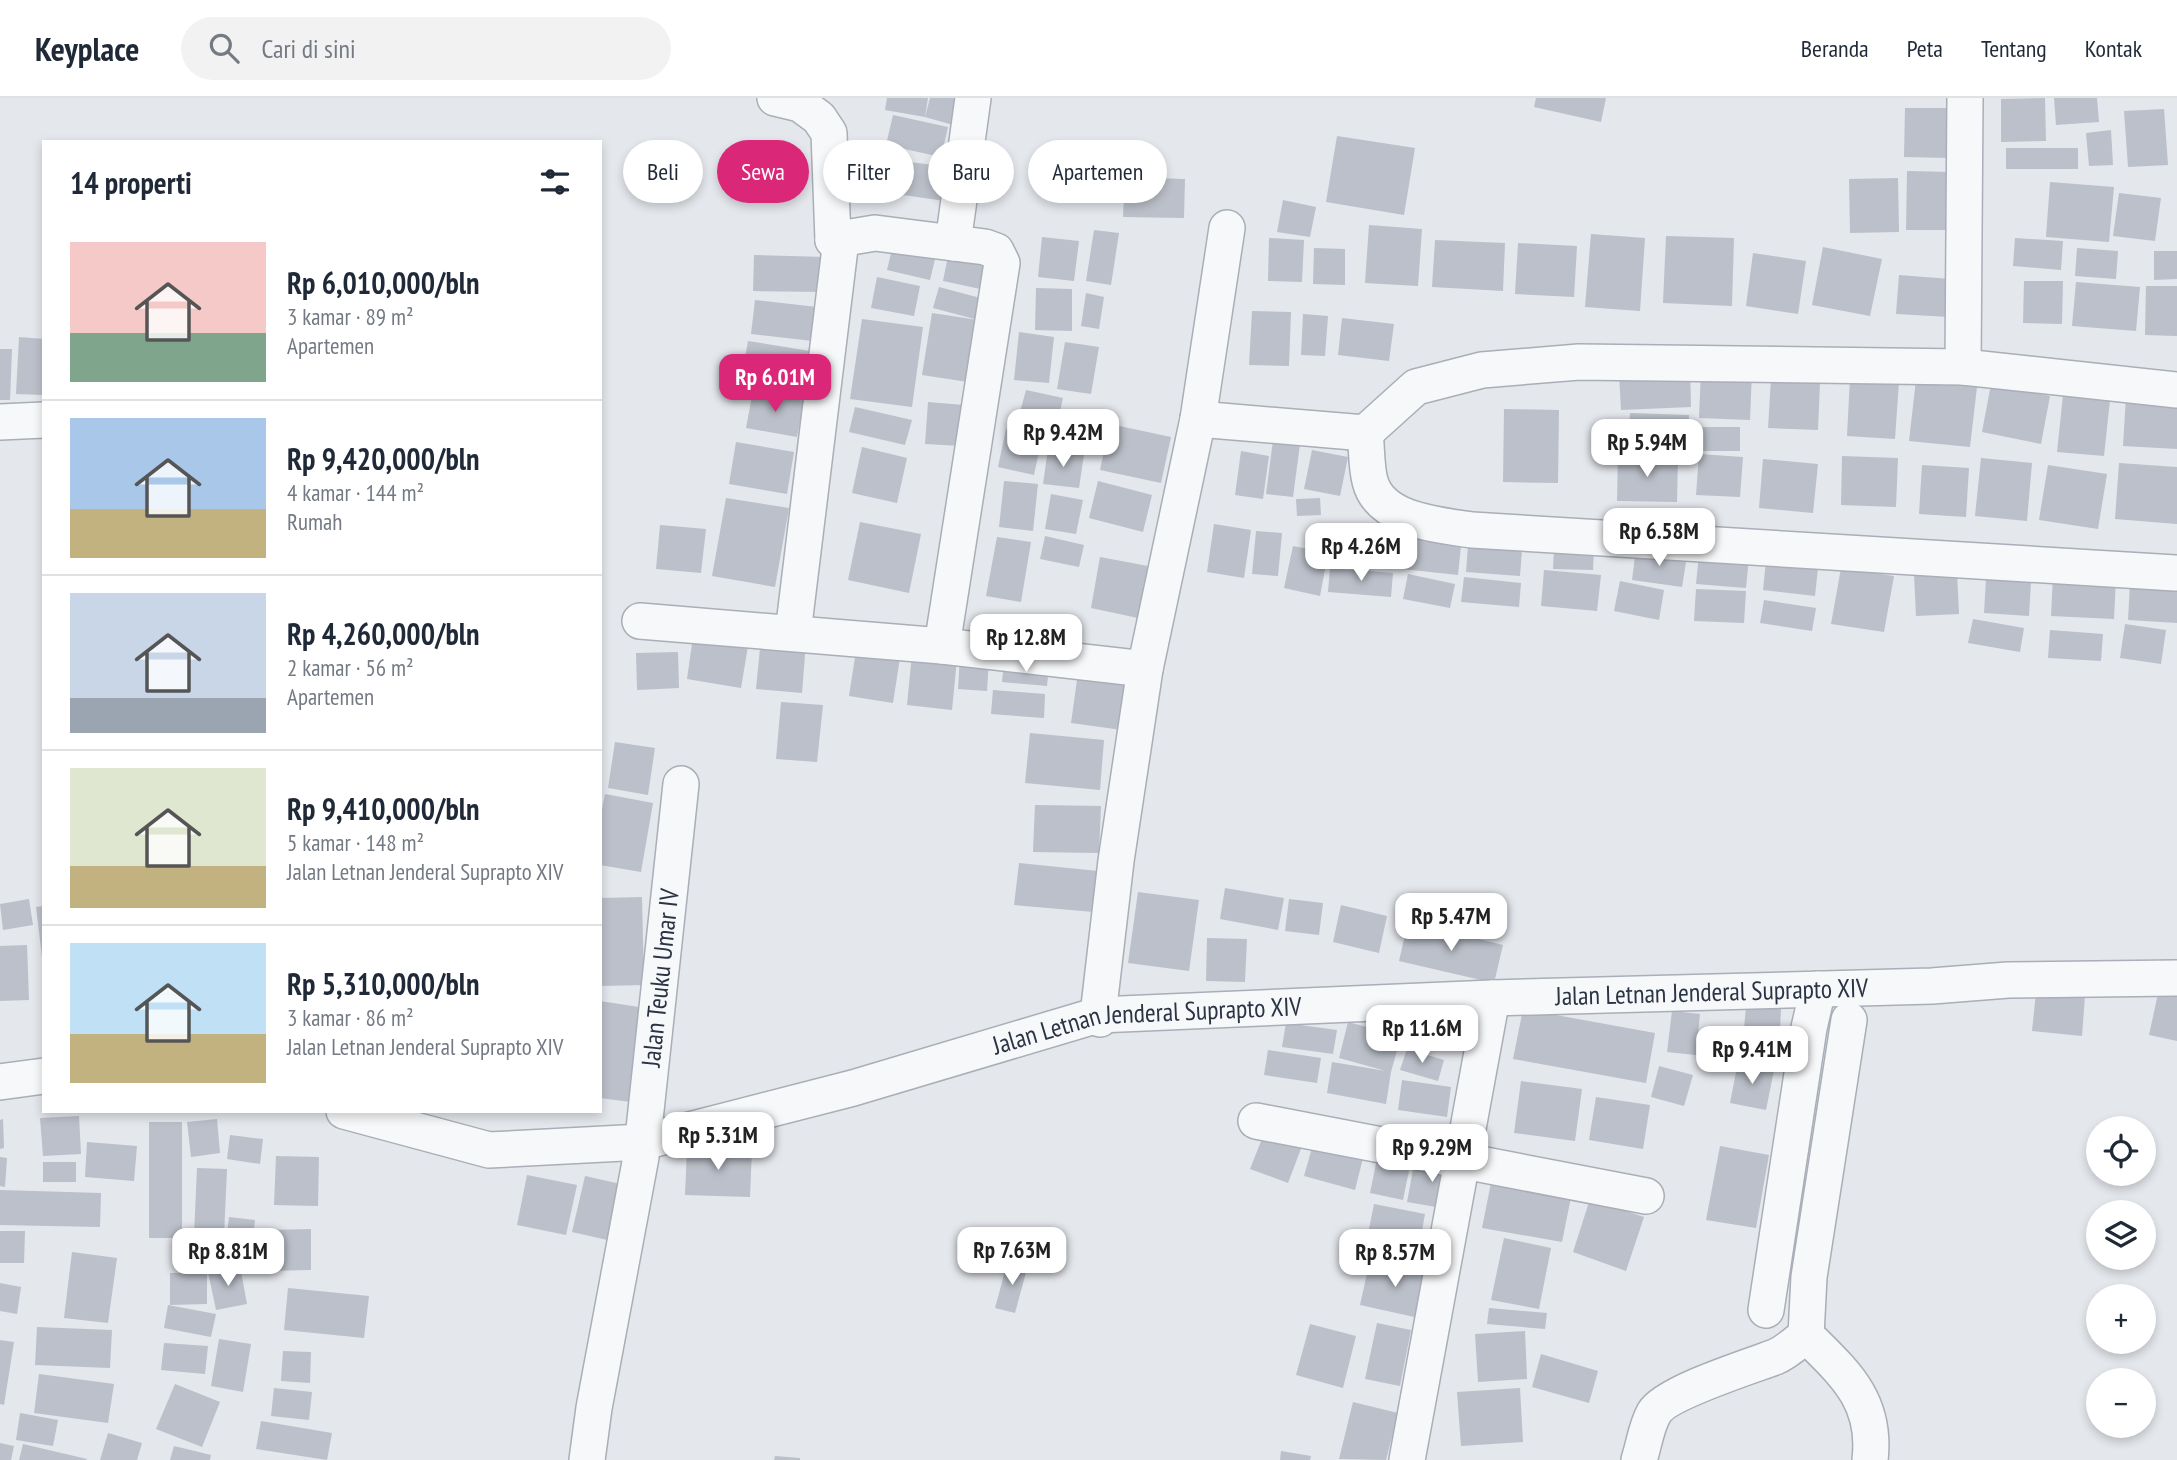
<!DOCTYPE html>
<html lang="id">
<meta charset="utf-8">
<style>
body{margin:0;font-family:"PT Sans Narrow",sans-serif;background:#f2f2f3;color:#1f2937;height:100vh;display:flex;flex-direction:column;font-size:26px;white-space:nowrap}
*{box-sizing:border-box;margin:0}
p{font-size:23px;color:#747a83}
.icon{flex:none;width:38px;height:38px;fill:none;stroke:currentColor;stroke-width:2;stroke-linecap:round;stroke-linejoin:round}
.map{position:relative;flex:1;overflow:hidden}
.sheet{position:absolute;left:42px;top:42px;width:560px;height:973px;display:flex;flex-direction:column;background:#fff;border-radius:0px;box-shadow:0 4px 10px #0003}
.sheet>*{flex:none}
.banner{position:absolute;left:623px;top:42px;width:665px;height:63px;display:flex;gap:14px}
.buttons{position:absolute;left:2086px;top:1018px;display:grid;gap:14px}
.buttons a{display:grid;place-items:center;width:70px;height:70px;border-radius:50%;background:#fff;box-shadow:0 4px 10px #0003;font-size:35px}
.price{position:absolute;translate:-50% -60px;padding:0 16px;border-radius:14px;background:#fff;color:#222;font-size:23px;line-height:46px;filter:drop-shadow(0 2px 4px #0008)}
.price::after{content:'';position:absolute;left:50%;top:42px;width:21px;height:16px;margin-left:-10px;background:inherit;clip-path:polygon(0 0,100% 0,50% 100%)}
.price.current{background:#db2777;color:#fff}
ul{padding:0;list-style:none}
li{display:flex;align-items:center;gap:21px;height:175px;padding:0 28px}
li+li{border-top:2px solid #e0e1e3}
li span{display:grid;place-items:center;flex:none;width:196px;height:140px;border-radius:0px;color:#555}
li>.icon{margin-inline-start:auto}
span .icon{width:84px;height:84px;fill:#fffc;stroke-width:1}
li b{font-size:30px}
h2{display:flex;justify-content:space-between;align-items:center;height:84px;padding:0 28px;font-size:30px}
.tag{padding:0 24px;border-radius:32px;background:#fff;box-shadow:0 4px 10px #0003;font-size:24px;line-height:63px}
.tag.current{background:#db2777;color:#fff}
header{display:flex;align-items:center;gap:42px;box-sizing:border-box;height:98px;padding:0 35px;background:#fff;border-bottom:2px solid #e0e1e3}
header strong{font-size:33px}
nav{display:flex;gap:38px;margin-inline-start:auto;font-size:24px}
.search{width:490px;height:63px;background:#f2f2f3;display:flex;align-items:center;gap:18px;box-sizing:border-box;padding:0 24px;border-radius:38px;color:#747a83;font-size:26px}
.map>svg:first-child{display:block}
.building{fill:#bbc0ca}
.lines{fill:none;stroke-linecap:round;stroke-linejoin:round}
.street-casing{stroke:#a9aeb7;stroke-width:38}
.street{stroke:#f7f8fa;stroke-width:35}
.labels{text-anchor:middle;stroke-width:5;stroke-linejoin:round;paint-order:stroke}
.street-label{font-size:26px;fill:#2b3445;stroke:#f4f6f9}
</style>
<header>
<strong>Keyplace</strong>
<div class="search"><svg class="icon" aria-label="search" viewBox="0 0 24 24"><circle cx="10" cy="10" r="6"/><path d="M15 15l6 6"/></svg>Cari di sini</div>
<nav><a>Beranda</a><a>Peta</a><a>Tentang</a><a>Kontak</a></nav>
</header>
<div class="map">
<svg width="2177" height="1362" viewBox="0 0 2177 1362">
<rect width="100%" height="100%" fill="#e4e7ec"/>
<!-- building -->
<g class="building">
<path d="M887 0H928L925 19 885 12Z"/>
<path d="M930 0H961L953 27 925 19Z"/>
<path d="M1536 0H1606L1601 24 1534 9Z"/>
<path d="M2045 0 2046 43 2001 44V1Z"/>
<path d="M2054 0H2097L2099 24 2056 27Z"/>
<path d="M1905 10H1950L1949 60 1904 59Z"/>
<path d="M2164 11 2168 67 2128 69 2124 13Z"/>
<path d="M893 17 948 29 941 59 886 47Z"/>
<path d="M2111 32 2113 67 2089 68 2086 35Z"/>
<path d="M1337 38 1415 50 1404 117 1326 104Z"/>
<rect x="2006" y="50" width="72" height="21"/>
<path d="M893 62 950 69 945 103 889 95Z"/>
<path d="M1907 73 1952 74 1951 132H1906Z"/>
<path d="M1125 79 1185 81 1184 120 1123 119Z"/>
<path d="M1898 80 1899 134 1850 135 1849 81Z"/>
<path d="M2050 84 2114 89 2109 144 2046 139Z"/>
<path d="M2119 95 2161 100 2155 143 2113 138Z"/>
<path d="M1283 102 1316 109 1310 139 1277 134Z"/>
<path d="M1369 127 1422 131 1418 188 1365 185Z"/>
<path d="M1094 132 1119 135 1111 187 1086 183Z"/>
<path d="M1591 136 1645 140 1640 213 1585 209Z"/>
<path d="M1666 138 1734 140 1732 208 1663 205Z"/>
<path d="M1042 139 1079 143 1074 183 1038 179Z"/>
<path d="M1269 140 1304 142 1302 184 1268 183Z"/>
<path d="M2015 140 2063 143 2061 172 2013 168Z"/>
<path d="M1435 142 1505 145 1503 193 1432 189Z"/>
<path d="M1518 145 1577 148 1574 199 1515 196Z"/>
<path d="M893 147 936 157 930 182 887 172Z"/>
<path d="M1823 149 1882 161 1870 218 1812 207Z"/>
<path d="M1314 150 1345 151V187L1313 186Z"/>
<path d="M2077 150 2118 153 2116 181 2075 178Z"/>
<path d="M949 153 992 162 985 192 943 183Z"/>
<path d="M2154 153H2177V181L2154 182Z"/>
<path d="M1753 155 1806 163 1798 216 1746 208Z"/>
<path d="M754 157 826 159 825 194 753 193Z"/>
<path d="M1899 177 1951 181 1949 219 1896 216Z"/>
<path d="M877 179 920 188 914 218 871 210Z"/>
<path d="M2024 183H2063L2062 226 2023 225Z"/>
<path d="M2076 184 2140 189 2136 233 2072 228Z"/>
<path d="M2146 188H2177V238L2145 237Z"/>
<path d="M939 189 984 201 978 222 933 210Z"/>
<path d="M1036 190 1072 191V233L1035 232Z"/>
<path d="M1086 195 1104 199 1099 231 1081 228Z"/>
<path d="M755 202 817 209 813 243 751 236Z"/>
<path d="M1252 213 1291 214 1289 268 1249 267Z"/>
<path d="M932 215 978 222 968 284 922 277Z"/>
<path d="M1303 216 1328 218 1325 258 1301 257Z"/>
<path d="M1342 220 1394 226 1389 263 1338 257Z"/>
<path d="M862 221 923 229 912 309 850 301Z"/>
<path d="M1019 234 1054 239 1049 285 1014 282Z"/>
<path d="M19 239 44 241V297L16 296Z"/>
<path d="M748 243 810 253 804 292 741 283Z"/>
<path d="M1065 244 1099 249 1091 296 1057 291Z"/>
<path d="M0 251H12L10 302H0Z"/>
<path d="M1701 271 1752 273 1750 322 1699 320Z"/>
<path d="M1690 272 1691 309 1621 312 1619 275Z"/>
<path d="M1850 280 1899 283 1895 341 1847 338Z"/>
<path d="M1771 281 1820 284 1818 332 1768 330Z"/>
<path d="M1916 282 1977 289 1970 349 1909 343Z"/>
<path d="M1991 286 2050 298 2041 346 1982 334Z"/>
<path d="M1026 292 1063 300 1057 327 1019 318Z"/>
<path d="M753 293 804 303 797 339 746 330Z"/>
<path d="M2063 297 2110 302 2104 358 2057 354Z"/>
<path d="M2126 299 2177 302V351L2123 348Z"/>
<path d="M928 304 964 307 961 348 925 346Z"/>
<path d="M855 309 912 322 905 347 849 334Z"/>
<path d="M1504 311 1559 312 1558 385 1503 384Z"/>
<path d="M1630 315 1689 317 1687 356 1628 353Z"/>
<path d="M1110 326 1171 339 1161 385 1100 372Z"/>
<rect x="1695" y="329" width="45" height="24"/>
<path d="M1006 331 1042 339 1034 377 998 369Z"/>
<path d="M1273 342 1300 346 1293 399 1266 396Z"/>
<path d="M736 344 794 354 787 396 729 386Z"/>
<path d="M862 349 907 360 897 405 852 395Z"/>
<path d="M1048 351 1084 356 1079 390 1043 386Z"/>
<path d="M1312 352 1348 359 1340 398 1304 391Z"/>
<path d="M1241 353 1269 358 1263 401 1235 397Z"/>
<path d="M1699 356 1743 359 1740 399 1696 397Z"/>
<path d="M1618 357 1678 359 1677 404 1617 403Z"/>
<path d="M1842 358 1898 360 1896 409 1841 407Z"/>
<path d="M1981 360 2032 365 2027 423 1975 418Z"/>
<path d="M1763 361 1818 366 1813 415 1759 410Z"/>
<path d="M2119 365 2177 369V426L2115 421Z"/>
<path d="M1922 367 1969 370 1966 419 1919 416Z"/>
<path d="M2048 367 2107 376 2098 431 2039 422Z"/>
<path d="M1004 383 1038 386 1033 433 999 429Z"/>
<path d="M1098 383 1152 397 1143 434 1089 420Z"/>
<path d="M1051 396 1083 402 1076 436 1045 431Z"/>
<path d="M726 400 789 410 775 489 712 478Z"/>
<path d="M1320 400 1321 417 1297 418 1296 401Z"/>
<path d="M860 424 921 436 909 495 848 482Z"/>
<path d="M1214 426 1251 432 1244 480 1207 474Z"/>
<path d="M660 427 706 431 701 475 656 471Z"/>
<path d="M1333 430 1375 434 1371 468 1329 464Z"/>
<path d="M1407 432 1462 438 1458 477 1402 471Z"/>
<path d="M1256 433 1282 435 1278 478 1252 476Z"/>
<path d="M1045 438 1084 447 1079 469 1040 461Z"/>
<path d="M997 439 1031 444 1021 504 986 498Z"/>
<path d="M1293 448 1328 455 1320 498 1284 490Z"/>
<path d="M1468 448 1522 452 1520 478 1466 474Z"/>
<path d="M1554 451 1594 452 1593 472 1553 471Z"/>
<path d="M1636 451 1687 458 1682 489 1632 482Z"/>
<path d="M1699 456 1749 460 1746 490 1696 486Z"/>
<path d="M1100 459 1148 468 1138 520 1091 510Z"/>
<path d="M1766 463 1818 470 1815 498 1763 492Z"/>
<path d="M1330 470 1393 475 1391 499 1328 494Z"/>
<path d="M1841 470 1894 478 1884 534 1831 526Z"/>
<path d="M1544 472 1601 477 1597 513 1541 508Z"/>
<path d="M1957 474 1959 516 1916 518 1914 476Z"/>
<path d="M1408 476 1455 486 1450 510 1403 501Z"/>
<path d="M2053 477 2116 480 2114 521 2051 518Z"/>
<path d="M1464 479 1521 485 1519 509 1461 504Z"/>
<path d="M1986 481 2031 484 2029 518 1984 515Z"/>
<path d="M1620 483 1664 492 1659 522 1614 513Z"/>
<path d="M2130 485 2177 488V525L2128 522Z"/>
<path d="M1696 491 1746 493 1744 525 1694 523Z"/>
<path d="M1764 502 1816 510 1812 533 1760 525Z"/>
<path d="M1973 521 2024 530 2020 554 1968 545Z"/>
<path d="M2125 526 2166 532 2161 566 2120 560Z"/>
<path d="M2050 532 2103 536 2101 563 2048 560Z"/>
<path d="M693 539 748 548 741 590 687 581Z"/>
<path d="M761 540 806 544 802 595 756 591Z"/>
<path d="M857 546 901 553 893 605 849 598Z"/>
<path d="M678 554 679 590 637 592 636 555Z"/>
<path d="M912 556 957 561 952 612 907 607Z"/>
<path d="M960 558 989 560 987 593 958 591Z"/>
<path d="M1004 564 1049 568 1047 588 1002 584Z"/>
<path d="M1078 575 1129 582 1122 632 1071 625Z"/>
<path d="M993 592 1045 596 1044 620 991 616Z"/>
<path d="M781 604 823 607 817 664 776 661Z"/>
<path d="M1030 635 1104 642 1100 692 1025 685Z"/>
<path d="M615 644 655 650 648 697 608 690Z"/>
<path d="M605 696 653 705 641 774 600 767V722Z"/>
<path d="M1035 707 1101 708 1099 755 1033 754Z"/>
<path d="M1019 765 1098 773 1094 814 1014 807Z"/>
<path d="M1225 790 1284 800 1278 832 1220 821Z"/>
<path d="M1138 794 1199 802 1189 873 1128 865Z"/>
<path d="M642 799 644 887 601 888 600 800Z"/>
<path d="M29 801 33 827 3 832 0 806Z"/>
<path d="M1289 801 1323 805 1319 837 1285 833Z"/>
<path d="M1341 807 1387 818 1379 855 1333 844Z"/>
<path d="M44 808V859H42L36 809Z"/>
<path d="M1408 824 1503 847 1494 885 1399 863Z"/>
<path d="M1207 840 1247 841 1245 884 1206 883Z"/>
<path d="M27 847 29 902 0 903V848Z"/>
<path d="M2159 891 2177 894V943L2149 937Z"/>
<path d="M2036 894 2085 898 2082 938 2032 933Z"/>
<path d="M600 903 652 911 638 1005 600 1000Z"/>
<path d="M1746 908 1781 910 1780 933 1744 931Z"/>
<path d="M1523 911 1655 935 1646 985 1513 961Z"/>
<path d="M1672 913 1700 916 1696 957 1667 954Z"/>
<path d="M1423 920 1472 929 1468 954 1418 946Z"/>
<path d="M1348 924 1401 938 1391 974 1386 1006 1327 995 1332 964 1386 973 1339 960Z"/>
<path d="M1286 925 1337 932 1333 956 1282 949Z"/>
<path d="M1743 935 1788 945 1783 964 1739 954Z"/>
<path d="M1407 951 1444 962 1438 983 1400 972Z"/>
<path d="M1268 952 1321 960 1317 985 1264 977Z"/>
<path d="M1738 964 1774 972 1766 1012 1730 1005Z"/>
<path d="M1659 968 1693 977 1684 1008 1651 999Z"/>
<path d="M1402 982 1451 989 1447 1019 1398 1012Z"/>
<path d="M1521 983 1582 991 1575 1043 1514 1035Z"/>
<path d="M1596 999 1650 1007 1643 1051 1589 1042Z"/>
<path d="M79 1018 81 1056 43 1058 40 1020Z"/>
<path d="M3 1021 4 1050 0 1051V1022Z"/>
<path d="M217 1021 220 1055 191 1059 187 1024Z"/>
<rect x="149" y="1024" width="33" height="116"/>
<path d="M1265 1033 1302 1048 1288 1085 1250 1071Z"/>
<path d="M230 1037 263 1041 260 1066 227 1061Z"/>
<path d="M1314 1043 1364 1056 1355 1092 1304 1078Z"/>
<path d="M87 1044 137 1048 134 1083 85 1079Z"/>
<path d="M1720 1048 1769 1057 1756 1130 1706 1122Z"/>
<path d="M687 1050 752 1052 750 1099 685 1097Z"/>
<path d="M1378 1056 1411 1063 1403 1102 1370 1095Z"/>
<path d="M276 1058 319 1059 318 1108 274 1107Z"/>
<path d="M0 1059 7 1060 5 1089 0 1088Z"/>
<path d="M1415 1061 1456 1068 1448 1111 1407 1104Z"/>
<rect x="43" y="1064" width="33" height="20"/>
<path d="M197 1070 227 1071 224 1138 194 1137Z"/>
<path d="M527 1077 577 1087 566 1137 517 1127Z"/>
<path d="M585 1078 625 1087 612 1143 572 1134Z"/>
<path d="M1492 1080 1572 1094 1562 1144 1482 1130Z"/>
<path d="M0 1092 101 1095 100 1129 0 1127Z"/>
<path d="M1590 1101 1644 1119 1626 1173 1573 1154Z"/>
<path d="M1374 1106 1425 1116 1417 1161 1365 1151Z"/>
<path d="M229 1119 255 1122 250 1166 224 1163Z"/>
<path d="M311 1131V1172L265 1173V1132Z"/>
<path d="M0 1133H25L24 1165H0Z"/>
<path d="M1504 1140 1551 1150 1539 1211 1491 1202Z"/>
<path d="M72 1154 117 1160 108 1225 64 1220Z"/>
<path d="M1008 1162 1028 1167 1015 1215 995 1210Z"/>
<path d="M1370 1162 1429 1175 1419 1220 1360 1207Z"/>
<path d="M240 1168 247 1206 216 1212 208 1174Z"/>
<path d="M170 1175H207V1206L170 1207Z"/>
<path d="M0 1185 21 1189 17 1216 0 1213Z"/>
<path d="M288 1190 369 1198 364 1240 284 1232Z"/>
<path d="M168 1207 216 1216 211 1239 164 1230Z"/>
<path d="M1489 1210 1547 1215 1545 1231 1487 1226Z"/>
<path d="M1377 1225 1411 1232 1400 1288 1365 1281Z"/>
<path d="M1310 1226 1356 1238 1343 1290 1296 1277Z"/>
<path d="M37 1229 112 1232 110 1270 35 1267Z"/>
<path d="M1525 1233 1527 1281 1478 1284 1475 1236Z"/>
<path d="M219 1241 251 1246 243 1294 211 1288Z"/>
<path d="M0 1242 14 1244 4 1307 0 1306Z"/>
<path d="M164 1245 208 1248 205 1276 161 1272Z"/>
<path d="M283 1253 311 1254 310 1285 281 1283Z"/>
<path d="M1541 1256 1598 1273 1589 1305 1532 1289Z"/>
<path d="M39 1276 114 1286 108 1325 34 1315Z"/>
<path d="M175 1286 220 1304 202 1349 156 1331Z"/>
<path d="M274 1290 312 1294 309 1322 271 1318Z"/>
<path d="M1520 1290 1523 1344 1461 1348 1457 1294Z"/>
<path d="M1353 1304 1398 1315 1386 1362 1339 1361Z"/>
<path d="M20 1315 58 1322 53 1348 16 1342Z"/>
<path d="M261 1323 332 1335 327 1362 256 1351Z"/>
<path d="M108 1335 142 1345 137 1362H100Z"/>
<path d="M0 1345 14 1348 11 1362H0Z"/>
<path d="M23 1346 87 1361 86 1362H19Z"/>
<path d="M174 1348 211 1357 210 1362H170Z"/>
<path d="M1281 1353 1311 1358 1310 1362H1280Z"/>
<path d="M775 1358 800 1360V1362H774Z"/>
</g>
<g class="lines">
<defs>
<g id="street">
<path d="M775 0 800 6 819 20 829 35 833 142"/>
<path d="M953 145 973 0"/>
<path d="M1963 269 1965 0"/>
<path d="M1198 321 1365 335 1416 289 1482 272 1579 264 1963 269 2177 292"/>
<path d="M0 324 44 322"/>
<path d="M1365 335C1367 350 1366 368 1370 383 1380 423 1439 427 1472 432L2175 475"/>
<path d="M640 523 942 548 1145 571"/>
<path d="M793 535 840 150 833 142 875 135 985 149 996 153 1002 165 942 548"/>
<path d="M1100 921 1098 917 1116 763 1145 571 1198 321 1227 130"/>
<path d="M0 984 44 978"/>
<path id="s1" d="M344 1013 489 1052 643 1044 853 990 1098 917 1492 900 1932 888 2008 882 2177 880"/>
<path d="M1256 1023 1646 1098"/>
<path d="M1766 1212 1809 930 1818 891"/>
<path d="M1806 1237C1844 1275 1877 1302 1870 1362"/>
<path id="s2" d="M587 1362 594 1310 641 1059 681 686"/>
<path d="M1407 1362 1492 900"/>
<path d="M1639 1362C1644 1347 1646 1329 1654 1315 1665 1295 1751 1268 1775 1259 1787 1254 1796 1245 1806 1237L1809 1179 1849 922"/>
</g>
</defs>
<!-- street casing -->
<use href="#street" class="street-casing"/>
<!-- street -->
<use href="#street" class="street"/>
</g>
<g class="labels">
<!-- street labels -->
<g class="street-label">
<text dy="9" stroke="none"><textPath href="#s2" startOffset="488">Jalan Teuku Umar IV</textPath></text>
<text dy="9" stroke="none"><textPath href="#s1" startOffset="1391">Jalan Letnan Jenderal Suprapto XIV</textPath></text>
<text dy="9" stroke="none"><textPath href="#s1" startOffset="824">Jalan Letnan Jenderal Suprapto XIV</textPath></text>
</g>
</g>
</svg>
<div class="buttons">
<a><svg class="icon" aria-label="locate" viewBox="0 0 24 24"><circle cx="12" cy="12" r="6"/><path d="M12 2v4M12 18v4M2 12h4M18 12h4"/></svg></a>
<a><svg class="icon" aria-label="layers" viewBox="0 0 24 24"><path d="M12 4l9 5-9 5-9-5zM3 14l9 5 9-5"/></svg></a>
<a>+</a>
<a>−</a>
</div>
<b class="price current" style="left:775px;top:316px">Rp 6.01M</b>
<b class="price" style="left:1063px;top:371px">Rp 9.42M</b>
<b class="price" style="left:1647px;top:381px">Rp 5.94M</b>
<b class="price" style="left:1659px;top:470px">Rp 6.58M</b>
<b class="price" style="left:1361px;top:485px">Rp 4.26M</b>
<b class="price" style="left:1026px;top:576px">Rp 12.8M</b>
<b class="price" style="left:1451px;top:855px">Rp 5.47M</b>
<b class="price" style="left:1422px;top:967px">Rp 11.6M</b>
<b class="price" style="left:1752px;top:988px">Rp 9.41M</b>
<b class="price" style="left:718px;top:1074px">Rp 5.31M</b>
<b class="price" style="left:1432px;top:1086px">Rp 9.29M</b>
<b class="price" style="left:1012px;top:1189px">Rp 7.63M</b>
<b class="price" style="left:228px;top:1190px">Rp 8.81M</b>
<b class="price" style="left:1395px;top:1191px">Rp 8.57M</b>
<div class="banner">
<a class="tag">Beli</a>
<a class="tag current">Sewa</a>
<a class="tag">Filter</a>
<a class="tag">Baru</a>
<a class="tag">Apartemen</a>
</div>
<section class="sheet">
<h2>14 properti<svg class="icon" aria-label="filters" viewBox="0 0 24 24"><path d="M4 7h16M4 17h16"/><circle cx="9" cy="7" r="2"/><circle cx="15" cy="17" r="2"/></svg></h2>
<ul>
<li><span style="background:linear-gradient(#f6c9c9 65%,#7fa58c 0)"><svg class="icon" aria-label="home" viewBox="0 0 24 24"><path d="M3 11l9-7 9 7M6 9v11h12V9"/></svg></span><div><b>Rp 6,010,000/bln</b><p>3 kamar · 89 m²</p><p>Apartemen</p></div></li>
<li><span style="background:linear-gradient(#a9c7e8 65%,#c2b280 0)"><svg class="icon" aria-label="home" viewBox="0 0 24 24"><path d="M3 11l9-7 9 7M6 9v11h12V9"/></svg></span><div><b>Rp 9,420,000/bln</b><p>4 kamar · 144 m²</p><p>Rumah</p></div></li>
<li><span style="background:linear-gradient(#c9d6e8 75%,#9aa5b1 0)"><svg class="icon" aria-label="home" viewBox="0 0 24 24"><path d="M3 11l9-7 9 7M6 9v11h12V9"/></svg></span><div><b>Rp 4,260,000/bln</b><p>2 kamar · 56 m²</p><p>Apartemen</p></div></li>
<li><span style="background:linear-gradient(#dfe7d0 70%,#c2b280 0)"><svg class="icon" aria-label="home" viewBox="0 0 24 24"><path d="M3 11l9-7 9 7M6 9v11h12V9"/></svg></span><div><b>Rp 9,410,000/bln</b><p>5 kamar · 148 m²</p><p>Jalan Letnan Jenderal Suprapto XIV</p></div></li>
<li><span style="background:linear-gradient(#bfe0f5 65%,#c2b280 0)"><svg class="icon" aria-label="home" viewBox="0 0 24 24"><path d="M3 11l9-7 9 7M6 9v11h12V9"/></svg></span><div><b>Rp 5,310,000/bln</b><p>3 kamar · 86 m²</p><p>Jalan Letnan Jenderal Suprapto XIV</p></div></li>
</ul>
</section>
</div>
